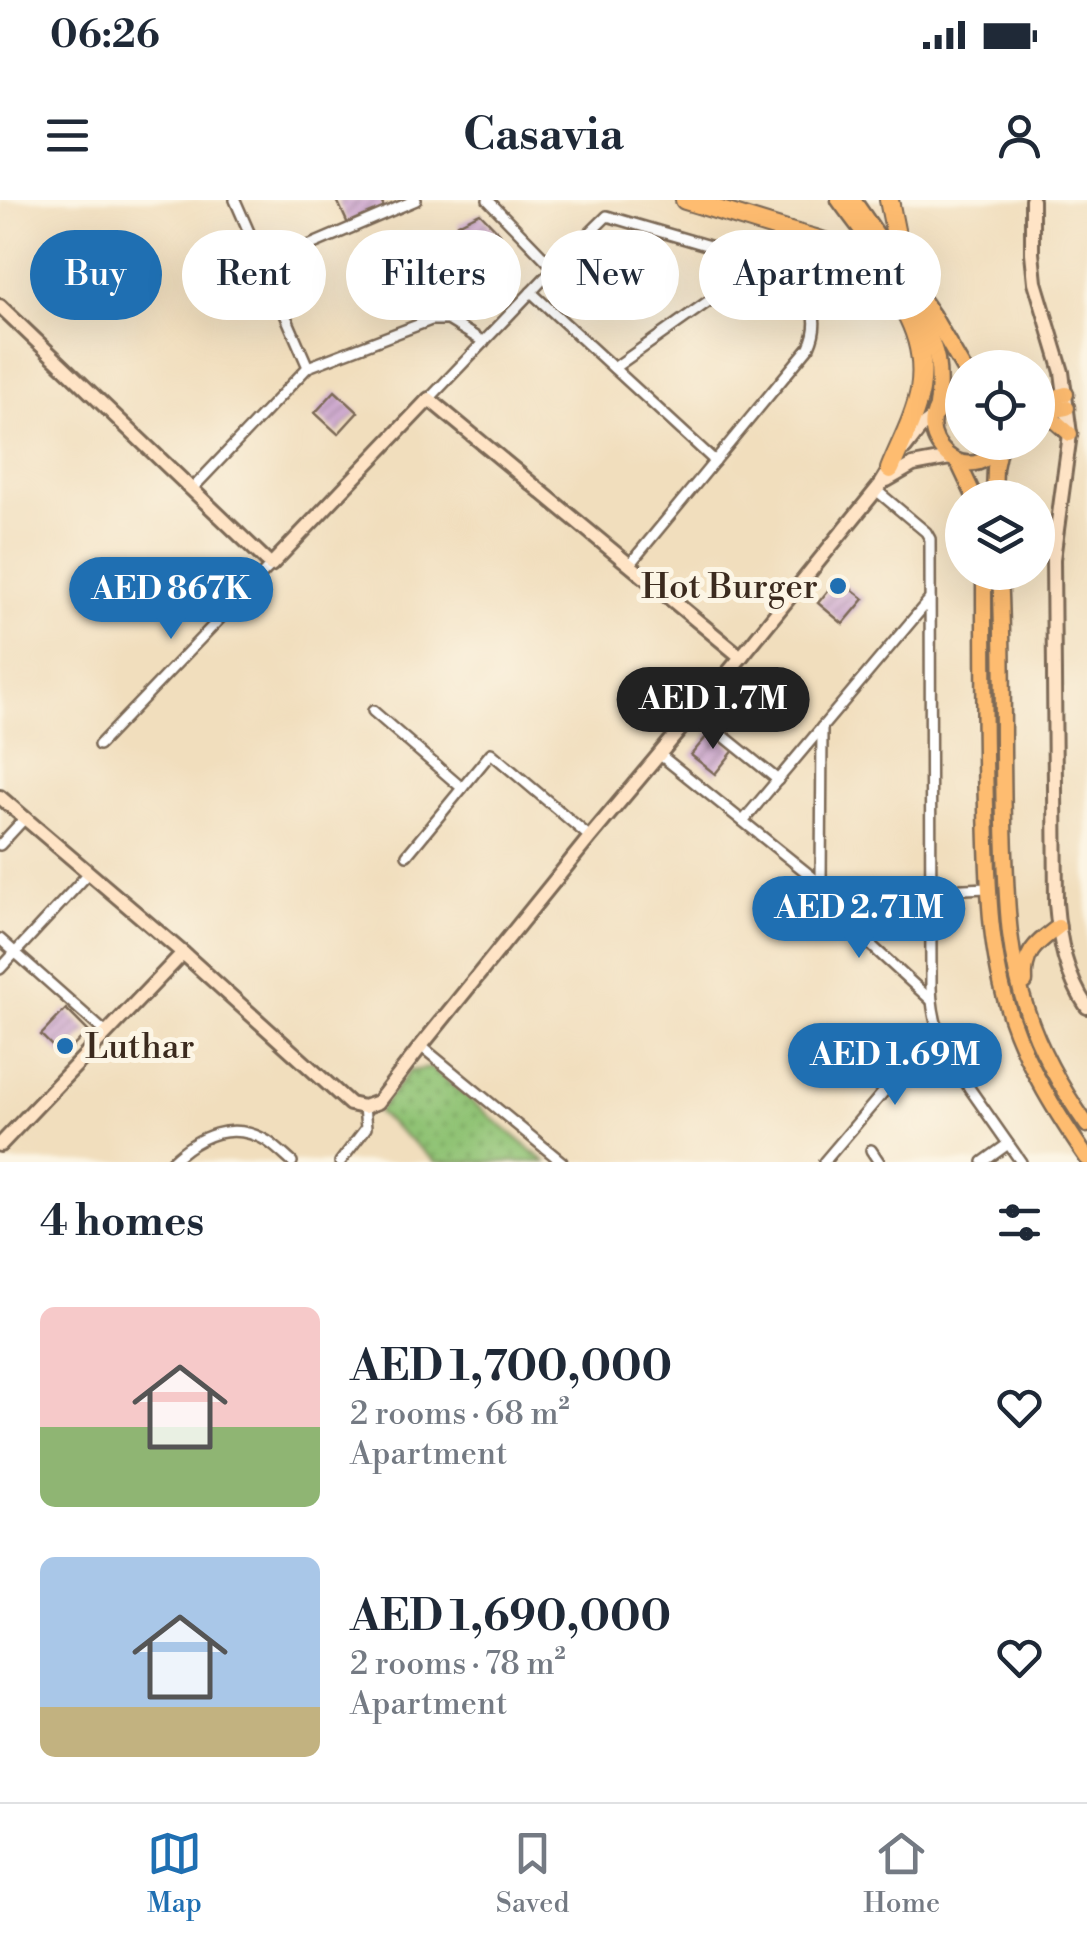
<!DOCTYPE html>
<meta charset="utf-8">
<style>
body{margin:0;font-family:"Libre Bodoni",serif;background:#f2f2f3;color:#1f2937;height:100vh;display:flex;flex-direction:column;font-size:38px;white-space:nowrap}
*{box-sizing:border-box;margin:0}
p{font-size:32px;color:#747a83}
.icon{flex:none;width:55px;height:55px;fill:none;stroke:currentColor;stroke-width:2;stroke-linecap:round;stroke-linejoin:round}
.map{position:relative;height:962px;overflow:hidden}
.panel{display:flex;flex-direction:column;background:#fff;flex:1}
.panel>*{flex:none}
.banner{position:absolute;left:30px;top:30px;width:1028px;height:90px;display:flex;gap:20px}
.controls{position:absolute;left:945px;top:150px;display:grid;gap:20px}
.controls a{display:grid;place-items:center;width:110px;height:110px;border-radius:50%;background:#fff;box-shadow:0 10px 40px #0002;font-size:50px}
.price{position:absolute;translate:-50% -85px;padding:0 22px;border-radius:35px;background:#1f6fb2;color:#fff;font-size:32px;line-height:65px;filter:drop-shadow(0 2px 5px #0008)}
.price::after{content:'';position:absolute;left:50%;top:60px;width:30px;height:22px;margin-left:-15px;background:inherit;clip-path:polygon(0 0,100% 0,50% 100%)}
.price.selected{background:#222;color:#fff}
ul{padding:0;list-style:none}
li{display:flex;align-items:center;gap:30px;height:250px;padding:0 40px}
li span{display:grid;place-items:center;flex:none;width:280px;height:200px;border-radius:15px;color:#555}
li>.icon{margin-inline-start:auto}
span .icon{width:120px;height:120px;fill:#fffc;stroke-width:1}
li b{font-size:42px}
h2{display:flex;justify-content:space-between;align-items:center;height:120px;padding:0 40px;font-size:42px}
.chip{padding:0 35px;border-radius:45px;background:#fff;box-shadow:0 10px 40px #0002;font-size:35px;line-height:90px}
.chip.selected{background:#1f6fb2;color:#fff}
.status{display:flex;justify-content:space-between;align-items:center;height:70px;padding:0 50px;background:#fff;direction:ltr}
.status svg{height:28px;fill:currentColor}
header{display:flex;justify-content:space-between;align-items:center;height:130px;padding:0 40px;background:#fff;font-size:45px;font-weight:700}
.tabs{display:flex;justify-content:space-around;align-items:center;height:140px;border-top:2px solid #e0e1e3;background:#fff;font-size:28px;color:#747a83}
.tabs a{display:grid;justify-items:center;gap:5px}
.tabs .selected{color:#1f6fb2}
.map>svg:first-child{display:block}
.grass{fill:url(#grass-dots);stroke:#66764a;stroke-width:2.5}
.building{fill:url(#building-hatch)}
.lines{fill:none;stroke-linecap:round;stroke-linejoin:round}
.street-casing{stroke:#7b6956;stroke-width:14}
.secondary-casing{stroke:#7b6956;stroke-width:18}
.primary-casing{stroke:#7b6956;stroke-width:19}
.highway-casing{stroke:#7b6956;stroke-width:22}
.street{stroke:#fff;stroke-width:9}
.secondary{stroke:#ffe4c6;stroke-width:12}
.primary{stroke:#febc70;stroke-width:14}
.highway{stroke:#febc70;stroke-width:18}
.poi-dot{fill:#1f6fb2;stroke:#fcf5e5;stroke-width:4}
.labels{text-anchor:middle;stroke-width:10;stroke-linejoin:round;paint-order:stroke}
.poi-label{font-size:35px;fill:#3b2a1e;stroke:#fcf5e5;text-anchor:end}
</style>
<div class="status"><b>06:26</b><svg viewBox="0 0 49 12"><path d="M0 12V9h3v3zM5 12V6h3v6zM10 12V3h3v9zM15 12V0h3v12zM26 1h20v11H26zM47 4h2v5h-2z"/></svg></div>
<header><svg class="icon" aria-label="menu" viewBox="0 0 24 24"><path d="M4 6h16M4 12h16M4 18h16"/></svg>Casavia<svg class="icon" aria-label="person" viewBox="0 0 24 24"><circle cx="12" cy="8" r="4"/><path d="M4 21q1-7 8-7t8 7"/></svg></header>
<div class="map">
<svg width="1087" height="962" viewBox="0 0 1087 962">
<defs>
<pattern id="grass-dots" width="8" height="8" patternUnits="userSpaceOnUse" patternTransform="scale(2.5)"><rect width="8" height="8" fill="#90c375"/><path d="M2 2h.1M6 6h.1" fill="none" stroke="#779f5f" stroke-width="1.8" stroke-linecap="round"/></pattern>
<pattern id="building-hatch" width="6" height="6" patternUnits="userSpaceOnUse" patternTransform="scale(2.5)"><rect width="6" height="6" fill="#cba4cd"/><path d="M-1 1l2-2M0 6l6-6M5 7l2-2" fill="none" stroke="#a686a6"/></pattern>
</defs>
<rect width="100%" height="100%" fill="#fcf5e5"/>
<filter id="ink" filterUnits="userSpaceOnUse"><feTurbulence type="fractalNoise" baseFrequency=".01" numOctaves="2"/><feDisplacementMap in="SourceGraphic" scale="20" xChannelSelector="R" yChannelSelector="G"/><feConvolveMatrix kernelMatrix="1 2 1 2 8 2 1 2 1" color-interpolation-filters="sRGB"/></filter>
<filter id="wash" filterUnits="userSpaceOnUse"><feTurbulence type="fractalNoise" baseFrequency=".0048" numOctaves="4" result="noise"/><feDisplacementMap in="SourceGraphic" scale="40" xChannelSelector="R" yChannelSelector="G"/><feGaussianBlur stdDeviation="2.25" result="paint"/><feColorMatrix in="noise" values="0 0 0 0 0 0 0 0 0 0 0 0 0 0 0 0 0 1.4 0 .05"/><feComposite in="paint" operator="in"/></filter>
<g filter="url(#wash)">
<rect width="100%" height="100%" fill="#f1debd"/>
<!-- grass -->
<path class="grass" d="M431 868 546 962H436L377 912 410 871Z"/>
<g id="blocks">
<!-- building -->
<g class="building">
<path d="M337 0H381L384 8 348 24Z"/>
<path d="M480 13 500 34 479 54H469L458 24Z"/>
<path d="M395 54 406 81 377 93 366 66Z"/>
<path d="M435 78 447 105 419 117 407 90Z"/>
<path d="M335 191 358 212 338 234 315 213Z"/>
<path d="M838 378 864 399 843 424 818 403Z"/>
<path d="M712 530 735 549 715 574 691 555Z"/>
<path d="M66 809 88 831 63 857 41 835Z"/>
</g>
</g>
</g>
<g filter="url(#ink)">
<use href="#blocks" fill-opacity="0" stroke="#7b6956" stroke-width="2.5"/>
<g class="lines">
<defs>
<g id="street">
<path d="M235 0 308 167"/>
<path d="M488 0 554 68"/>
<path d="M264 65 416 0"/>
<path d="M531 92 715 261"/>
<path d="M614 168 764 62"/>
<path d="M429 199 554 68 607 16 764 62C799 76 827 108 809 147L629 365"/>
<path d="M192 289 308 167 431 120H448L484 142"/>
<path d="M876 290 926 332 930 339 931 788C932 814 938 836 949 859L1021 962"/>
<path d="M373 511 462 588"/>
<path d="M694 512 778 580"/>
<path d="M99 545 271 365"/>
<path d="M659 554 831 692 845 694 988 688"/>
<path d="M743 621 930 399"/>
<path d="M0 645 25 618"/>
<path d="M407 655 491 553 590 637"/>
<path d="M821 684 822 527"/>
<path d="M831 692 835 706 861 736 932 801"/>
<path d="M0 739 106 833"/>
<path d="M0 769 89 673"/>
<path d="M421 846 562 962"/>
<path d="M871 950 879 962"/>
<path d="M171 962C198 936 232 920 267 941 276 947 284 955 292 962"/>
<path d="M340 962 366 928 364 907"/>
<path d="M824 962 937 829"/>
<path d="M983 962 1008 944"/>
</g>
<g id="secondary">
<path d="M1032 0V53L1035 82 1062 172 1070 234 1053 359 1056 703C1059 740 1066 776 1087 807"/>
<path d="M0 106 271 365 429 199 741 457"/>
<path d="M905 248 922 226 934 217"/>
<path d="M887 280 913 265 950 258"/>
<path d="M0 597 183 753"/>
<path d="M0 945 183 753 350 904 364 907 378 902 421 846 590 637 741 457 881 284 893 264"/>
</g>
<g id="primary">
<path d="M839 0C871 45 925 105 937 159 940 178 939 195 936 214"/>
<path d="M853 0 933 116 963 168"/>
<path d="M962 192C892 212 963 305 1001 242"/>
<path d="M1038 202 1066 194"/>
<path d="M1038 214 1054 220 1070 234"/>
<path d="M1038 214 1067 208"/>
<path d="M958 262 975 298"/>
<path d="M994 298 995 268 999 249"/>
<path d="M984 372C984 451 984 529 986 608 988 679 988 750 1011 818 1028 868 1057 914 1087 958"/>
<path d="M1000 372C1005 466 1001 560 1005 654 1007 709 1009 758 1027 811 1040 851 1063 891 1087 925"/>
<path d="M1025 782C1023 752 1036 744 1058 727"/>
</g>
<g id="highway">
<path d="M685 0C719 10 753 21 787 31 807 37 828 41 845 51 894 77 929 134 920 190 915 217 900 244 890 269"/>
<path d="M889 0 896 35 918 93"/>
</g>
</defs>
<!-- street casing -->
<use href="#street" class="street-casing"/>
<!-- secondary casing -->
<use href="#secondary" class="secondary-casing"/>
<!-- primary casing -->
<use href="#primary" class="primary-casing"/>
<!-- highway casing -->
<use href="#highway" class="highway-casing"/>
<!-- street -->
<use href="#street" class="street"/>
<!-- secondary -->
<use href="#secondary" class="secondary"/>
<!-- primary -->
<use href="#primary" class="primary"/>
<!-- highway -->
<use href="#highway" class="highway"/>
</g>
</g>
<!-- markers -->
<g class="poi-dot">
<circle cx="838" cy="386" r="10"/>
<circle cx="65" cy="846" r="10"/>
</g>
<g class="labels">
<!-- poi labels -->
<g class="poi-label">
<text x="818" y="398">Hot Burger</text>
<text x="85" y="858" text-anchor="start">Luthar</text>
</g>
</g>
</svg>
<div class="controls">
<a><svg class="icon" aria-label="locate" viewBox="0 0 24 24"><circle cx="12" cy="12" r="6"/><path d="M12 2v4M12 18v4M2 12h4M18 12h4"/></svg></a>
<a><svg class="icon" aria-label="layers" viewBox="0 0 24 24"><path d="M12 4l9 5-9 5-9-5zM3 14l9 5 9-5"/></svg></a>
</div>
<b class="price" style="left:171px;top:442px">AED 867K</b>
<b class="price selected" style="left:713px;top:552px">AED 1.7M</b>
<b class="price" style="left:859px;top:761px">AED 2.71M</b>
<b class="price" style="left:895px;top:908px">AED 1.69M</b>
<div class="banner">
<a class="chip selected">Buy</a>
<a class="chip">Rent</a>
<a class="chip">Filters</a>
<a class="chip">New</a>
<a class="chip">Apartment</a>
</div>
</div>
<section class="panel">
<h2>4 homes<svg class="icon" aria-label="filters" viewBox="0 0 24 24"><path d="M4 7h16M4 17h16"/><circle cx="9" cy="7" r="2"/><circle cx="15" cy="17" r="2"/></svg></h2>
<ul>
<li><span style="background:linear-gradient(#f6c9c9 60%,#8fb573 0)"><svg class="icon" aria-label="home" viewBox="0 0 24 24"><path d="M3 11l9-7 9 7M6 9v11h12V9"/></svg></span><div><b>AED 1,700,000</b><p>2 rooms · 68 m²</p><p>Apartment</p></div><svg class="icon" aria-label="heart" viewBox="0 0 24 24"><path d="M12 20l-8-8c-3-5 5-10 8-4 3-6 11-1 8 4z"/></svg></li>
<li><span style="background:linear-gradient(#a9c7e8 75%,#c2b280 0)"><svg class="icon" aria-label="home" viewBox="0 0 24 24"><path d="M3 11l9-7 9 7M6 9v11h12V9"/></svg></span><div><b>AED 1,690,000</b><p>2 rooms · 78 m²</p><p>Apartment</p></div><svg class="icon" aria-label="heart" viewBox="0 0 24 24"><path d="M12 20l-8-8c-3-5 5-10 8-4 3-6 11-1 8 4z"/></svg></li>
</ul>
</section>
<nav class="tabs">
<a class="selected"><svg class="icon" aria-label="map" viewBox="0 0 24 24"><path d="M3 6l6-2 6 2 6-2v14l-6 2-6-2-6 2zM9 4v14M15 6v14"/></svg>Map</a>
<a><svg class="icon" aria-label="saved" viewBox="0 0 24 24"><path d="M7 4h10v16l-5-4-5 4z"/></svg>Saved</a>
<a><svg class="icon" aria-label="home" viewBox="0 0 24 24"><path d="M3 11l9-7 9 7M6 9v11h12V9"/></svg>Home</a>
</nav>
